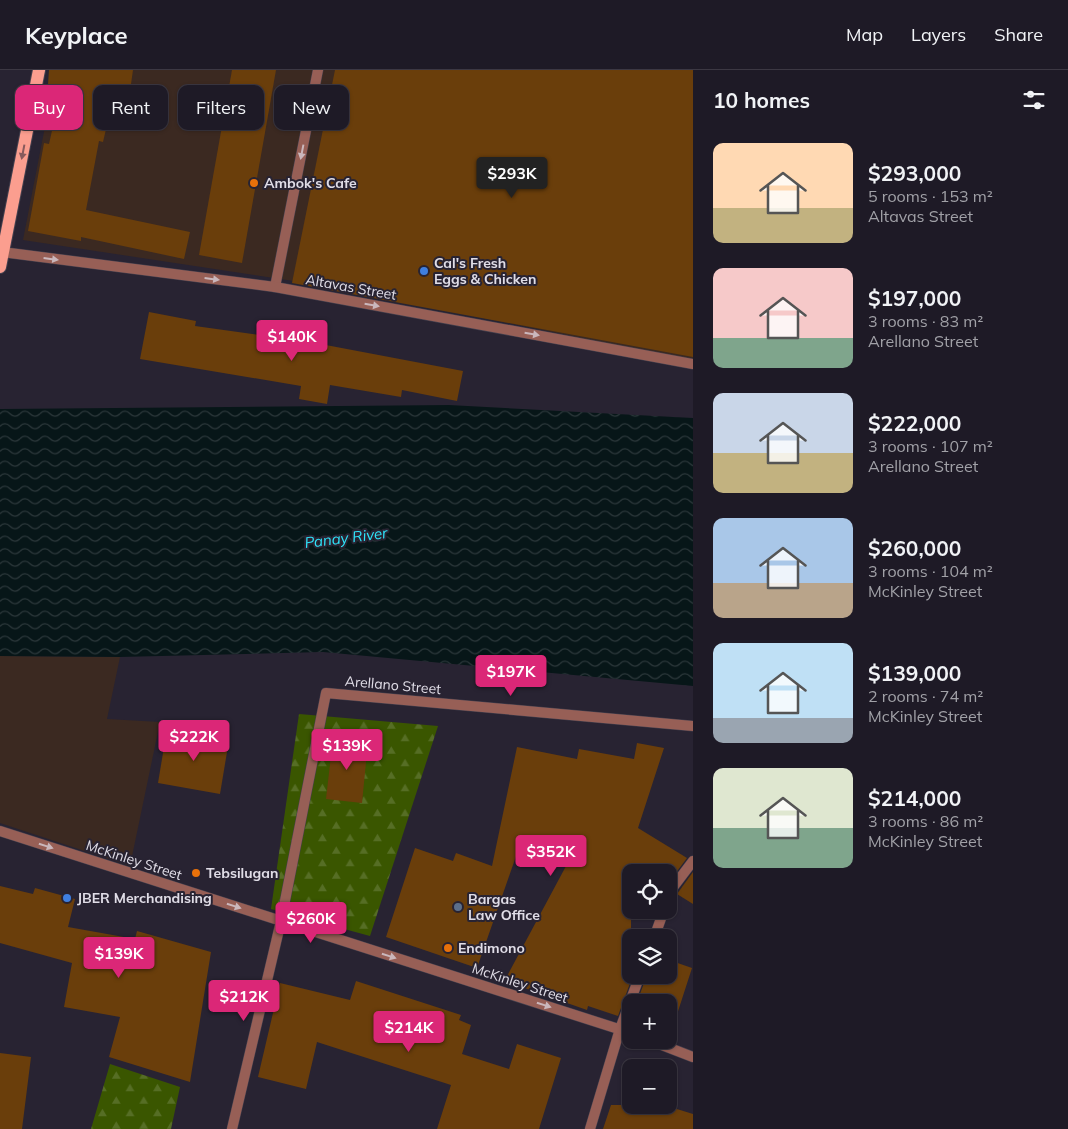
<!DOCTYPE html>
<meta charset="utf-8">
<style>
body{margin:0;font-family:Mulish,sans-serif;background:#2b2732;color:#f1f3f6;height:100vh;display:flex;flex-direction:column;font-size:19px;white-space:nowrap}
*{box-sizing:border-box;margin:0}
p{font-size:16px;color:#a1a1a7}
.icon{flex:none;width:28px;height:28px;fill:none;stroke:currentColor;stroke-width:2;stroke-linecap:round;stroke-linejoin:round}
.map{position:relative;flex:1;overflow:hidden}
.sheet{display:flex;flex-direction:column;background:#1e1a26;width:375px}
.sheet>*{flex:none}
.hud{position:absolute;left:15px;top:15px;width:475px;height:45px;display:flex;gap:10px}
.controls{position:absolute;left:622px;top:794px;display:grid;gap:10px}
.controls a{display:grid;place-items:center;width:55px;height:55px;border-radius:10px;background:#1e1a26;box-shadow:0 1px 4px #0004,0 0 0 1px #3c3843;font-size:25px}
.price{position:absolute;translate:-50% -42px;padding:0 11px;border-radius:5px;background:#db2777;color:#fff;font-size:16px;line-height:32px;filter:drop-shadow(0 1px 2px #0008)}
.price::after{content:'';position:absolute;left:50%;top:30px;width:15px;height:11px;margin-left:-8px;background:inherit;clip-path:polygon(0 0,100% 0,50% 100%)}
.price.on{background:#222;color:#fff}
ul{padding:0;list-style:none}
li{display:flex;align-items:center;gap:15px;height:125px;padding:0 20px}
li span{display:grid;place-items:center;flex:none;width:140px;height:100px;border-radius:10px;color:#555}
li>.icon{margin-inline-start:auto}
span .icon{width:60px;height:60px;fill:#fffc;stroke-width:1}
li b{font-size:21px}
h2{display:flex;justify-content:space-between;align-items:center;height:60px;padding:0 20px;font-size:21px}
.pill{padding:0 18px;border-radius:10px;background:#1e1a26;box-shadow:0 1px 4px #0004,0 0 0 1px #3c3843;font-size:18px;line-height:45px}
.pill.on{background:#db2777;color:#fff}
header{display:flex;align-items:center;gap:30px;box-sizing:border-box;height:70px;padding:0 25px;background:#1e1a26;border-bottom:1px solid #3c3843}
header strong{font-size:24px}
nav{display:flex;gap:28px;margin-inline-start:auto;font-size:18px}
main{display:flex;flex:1;min-height:0}
.map>svg:first-child{display:block}
.commercial{fill:#3b2921}
.forest{fill:url(#forest-firs)}
.water{fill:url(#water-waves)}
.building{fill:#6a3e0b}
.lines{fill:none;stroke-linecap:round;stroke-linejoin:round}
.service-casing{stroke:#45414f;stroke-width:11}
.minor-casing{stroke:#45414f;stroke-width:11}
.tertiary-casing{stroke:#45414f;stroke-width:11}
.primary-casing{stroke:#45414f;stroke-width:14}
.service{stroke:#975f56;stroke-width:10}
.minor{stroke:#975f56;stroke-width:10}
.tertiary{stroke:#975f56;stroke-width:10}
.primary{stroke:#fb9e8f;stroke-width:12}
.oneway{fill:#875a5c}
.oneway2{fill:#cab7bc}
.food-dot{fill:#e8710a;stroke:#282332;stroke-width:2}
.shop-dot{fill:#3f7fe0;stroke:#282332;stroke-width:2}
.service-dot{fill:#5c6f8a;stroke:#282332;stroke-width:2}
.labels{text-anchor:middle;stroke-width:4;stroke-linejoin:round;paint-order:stroke}
.poi-label{font-size:14px;font-weight:bold;fill:#e0dde7;stroke:#282332;text-anchor:start}
.street-label{font-size:14px;fill:#e0dde7;stroke:#282332}
.water-label{font-size:15px;font-style:italic;fill:#2ee5fb;stroke:#282332}
</style>
<header>
<strong>Keyplace</strong>
<nav><a>Map</a><a>Layers</a><a>Share</a></nav>
</header>
<main>
<div class="map">
<svg width="693" height="1059" viewBox="0 0 693 1059">
<defs>
<pattern id="forest-firs" width="22" height="20" patternUnits="userSpaceOnUse" patternTransform="scale(1.25)"><rect width="22" height="20" fill="#3a5600"/><path d="M5 1l3.5 6h-7zM16 11l3.5 6h-7z" fill="#566e25"/></pattern>
<pattern id="water-waves" width="16" height="10" patternUnits="userSpaceOnUse" patternTransform="scale(1.25)"><rect width="16" height="10" fill="#071618"/><path d="M0 5q4-4 8 0t8 0" fill="none" stroke="#2b373a"/></pattern>
</defs>
<rect width="100%" height="100%" fill="#282332"/>
<!-- commercial -->
<g class="commercial">
<path d="M56 0H693V291L327 216 23 170Z"/>
<path d="M0 586 120 587 107 649 160 652 130 796 0 753Z"/>
</g>
<!-- forest -->
<g class="forest">
<path d="M299 644 438 656 370 866 271 839Z"/>
<path d="M110 994 180 1017 171 1059H91Z"/>
</g>
<!-- water -->
<path class="water" d="M449 335 693 348V616L323 582 120 587 0 586V339Z"/>
<!-- building -->
<g class="building">
<path d="M49 0H133L129 28 114 25 103 72 99 71 86 140 190 162 184 189 81 167V171L28 161 44 73 49 74 62 16 48 14Z"/>
<path d="M232 0H276L242 193 199 185Z"/>
<path d="M335 0H693V287L292 213Z"/>
<path d="M149 242 196 251 195 256 310 272 463 301 457 331 402 320 401 327 330 315 327 334 299 329 301 316 140 289Z"/>
<path d="M167 659 229 670 220 724 158 713Z"/>
<path d="M333 668 368 672 362 733 326 729Z"/>
<path d="M637 673 664 678 638 758 687 788 669 812V802H642L631 796V905H633L618 946 588 936 587 940 510 913 511 910 506 908 573 783 521 772 477 898 386 867 415 778 453 791 456 783 492 796 517 677 577 689 579 679 634 689Z"/>
<path d="M693 802V834L677 824Z"/>
<path d="M0 816 33 824 35 818 75 829 68 857 135 869 137 861 211 882 190 1012 109 987 120 947 64 937 72 893 0 873Z"/>
<path d="M669 890 692 898 671 963 669 962V932H637L647 905H669Z"/>
<path d="M356 911 461 945 459 950 471 955 462 984 509 999 517 974 561 988 539 1059H437L451 1015 317 972 306 1019 258 1007 280 913 350 930Z"/>
<path d="M0 983 31 987 22 1059H0Z"/>
<path d="M611 1035H664L693 1044V1059H603Z"/>
</g>
<g class="lines">
<defs>
<path id="service" d="M275 217 318 0"/>
<g id="minor">
<path d="M669 826 671 820 693 791"/>
<path d="M654 868 664 840"/>
<path d="M232 1059 281 851 326 623 693 656"/>
<path d="M590 1059 620 959 640 905"/>
</g>
<g id="tertiary">
<path d="M2 182 275 217 693 294"/>
<path d="M0 761 631 963"/>
<path d="M649 970 693 987"/>
</g>
<path id="primary" d="M0 197 39 0"/>
</defs>
<!-- service casing -->
<use href="#service" class="service-casing"/>
<!-- minor casing -->
<use href="#minor" class="minor-casing"/>
<!-- tertiary casing -->
<use href="#tertiary" class="tertiary-casing"/>
<!-- primary casing -->
<use href="#primary" class="primary-casing"/>
<!-- service -->
<use href="#service" class="service"/>
<!-- minor -->
<use href="#minor" class="minor"/>
<!-- tertiary -->
<use href="#tertiary" class="tertiary"/>
<!-- primary -->
<use href="#primary" class="primary"/>
</g>
<!-- one-way arrows -->
<defs><path id="oneway-solid" d="M-6-.8H1V-3.2L6.5 0L1 3.2V.8H-6Z" transform="scale(1.25)"/></defs>
<use class="oneway" href="#oneway-solid" transform="translate(23 82) rotate(101)"/>
<g class="oneway2">
<use href="#oneway-solid" transform="translate(302 82) rotate(101)"/>
<use href="#oneway-solid" transform="translate(51 189) rotate(7)"/>
<use href="#oneway-solid" transform="translate(212 209) rotate(7)"/>
<use href="#oneway-solid" transform="translate(372 235) rotate(10)"/>
<use href="#oneway-solid" transform="translate(532 264) rotate(10)"/>
<use href="#oneway-solid" transform="translate(46 776) rotate(18)"/>
<use href="#oneway-solid" transform="translate(234 836) rotate(18)"/>
<use href="#oneway-solid" transform="translate(389 886) rotate(18)"/>
<use href="#oneway-solid" transform="translate(544 935) rotate(18)"/>
</g>
<!-- markers -->
<g class="food-dot">
<circle cx="254" cy="113" r="5"/>
<circle cx="196" cy="803" r="5"/>
<circle cx="448" cy="878" r="5"/>
</g>
<g class="shop-dot">
<circle cx="424" cy="201" r="5"/>
<circle cx="67" cy="828" r="5"/>
</g>
<circle class="service-dot" cx="458" cy="837" r="5"/>
<g class="labels">
<!-- poi labels -->
<g class="poi-label">
<text x="264" y="118">Ambok's Cafe</text>
<text x="434" y="198">Cal's Fresh<tspan x="434" dy="16">Eggs &amp; Chicken</tspan></text>
<text x="206" y="808">Tebsilugan</text>
<text x="77" y="833">JBER Merchandising</text>
<text x="468" y="834">Bargas<tspan x="468" dy="16">Law Office</tspan></text>
<text x="458" y="883">Endimono</text>
</g>
<!-- street labels -->
<g class="street-label">
<text transform="translate(351 217) rotate(10)" y="5">Altavas Street</text>
<text transform="translate(393 615) rotate(5)" y="5">Arellano Street</text>
<text transform="translate(134 790) rotate(18)" y="5">McKinley Street</text>
<text transform="translate(520 913) rotate(18)" y="5">McKinley Street</text>
</g>
<!-- water labels -->
<g class="water-label">
<text transform="translate(346 468) rotate(-7)" y="5">Panay River</text>
</g>
</g>
</svg>
<div class="controls">
<a><svg class="icon" aria-label="locate" viewBox="0 0 24 24"><circle cx="12" cy="12" r="6"/><path d="M12 2v4M12 18v4M2 12h4M18 12h4"/></svg></a>
<a><svg class="icon" aria-label="layers" viewBox="0 0 24 24"><path d="M12 4l9 5-9 5-9-5zM3 14l9 5 9-5"/></svg></a>
<a>+</a>
<a>−</a>
</div>
<b class="price on" style="left:512px;top:129px">$293K</b>
<b class="price" style="left:292px;top:292px">$140K</b>
<b class="price" style="left:511px;top:627px">$197K</b>
<b class="price" style="left:194px;top:692px">$222K</b>
<b class="price" style="left:347px;top:701px">$139K</b>
<b class="price" style="left:551px;top:807px">$352K</b>
<b class="price" style="left:311px;top:874px">$260K</b>
<b class="price" style="left:119px;top:909px">$139K</b>
<b class="price" style="left:244px;top:952px">$212K</b>
<b class="price" style="left:409px;top:983px">$214K</b>
<div class="hud">
<a class="pill on">Buy</a>
<a class="pill">Rent</a>
<a class="pill">Filters</a>
<a class="pill">New</a>
</div>
</div>
<section class="sheet">
<h2>10 homes<svg class="icon" aria-label="filters" viewBox="0 0 24 24"><path d="M4 7h16M4 17h16"/><circle cx="9" cy="7" r="2"/><circle cx="15" cy="17" r="2"/></svg></h2>
<ul>
<li><span style="background:linear-gradient(#ffd9b3 65%,#c2b280 0)"><svg class="icon" aria-label="home" viewBox="0 0 24 24"><path d="M3 11l9-7 9 7M6 9v11h12V9"/></svg></span><div><b>$293,000</b><p>5 rooms · 153 m²</p><p>Altavas Street</p></div></li>
<li><span style="background:linear-gradient(#f6c9c9 70%,#7fa58c 0)"><svg class="icon" aria-label="home" viewBox="0 0 24 24"><path d="M3 11l9-7 9 7M6 9v11h12V9"/></svg></span><div><b>$197,000</b><p>3 rooms · 83 m²</p><p>Arellano Street</p></div></li>
<li><span style="background:linear-gradient(#c9d6e8 60%,#c2b280 0)"><svg class="icon" aria-label="home" viewBox="0 0 24 24"><path d="M3 11l9-7 9 7M6 9v11h12V9"/></svg></span><div><b>$222,000</b><p>3 rooms · 107 m²</p><p>Arellano Street</p></div></li>
<li><span style="background:linear-gradient(#a9c7e8 65%,#b9a48a 0)"><svg class="icon" aria-label="home" viewBox="0 0 24 24"><path d="M3 11l9-7 9 7M6 9v11h12V9"/></svg></span><div><b>$260,000</b><p>3 rooms · 104 m²</p><p>McKinley Street</p></div></li>
<li><span style="background:linear-gradient(#bfe0f5 75%,#9aa5b1 0)"><svg class="icon" aria-label="home" viewBox="0 0 24 24"><path d="M3 11l9-7 9 7M6 9v11h12V9"/></svg></span><div><b>$139,000</b><p>2 rooms · 74 m²</p><p>McKinley Street</p></div></li>
<li><span style="background:linear-gradient(#dfe7d0 60%,#7fa58c 0)"><svg class="icon" aria-label="home" viewBox="0 0 24 24"><path d="M3 11l9-7 9 7M6 9v11h12V9"/></svg></span><div><b>$214,000</b><p>3 rooms · 86 m²</p><p>McKinley Street</p></div></li>
</ul>
</section>
</main>
